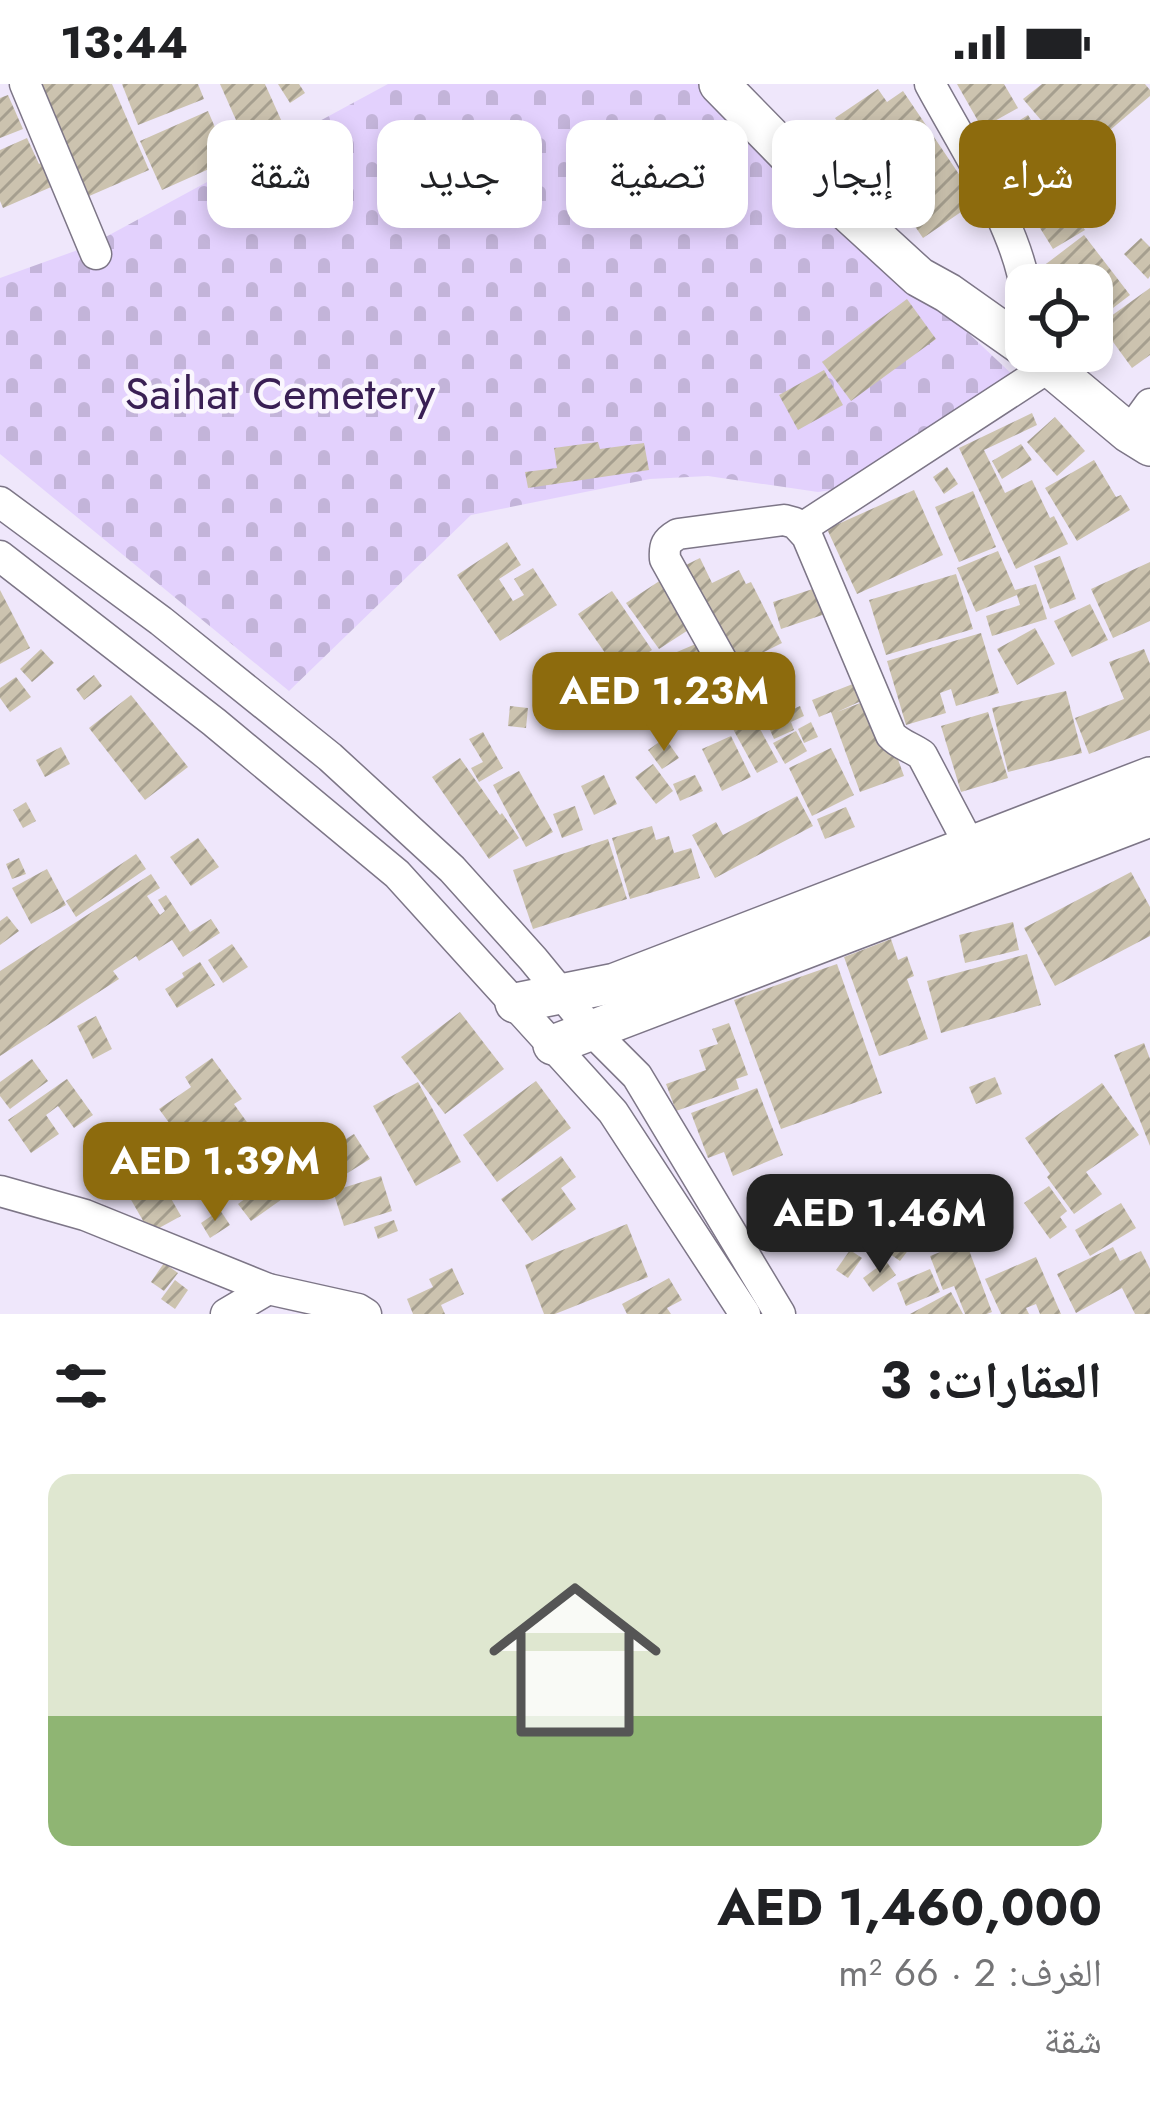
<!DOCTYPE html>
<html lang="ar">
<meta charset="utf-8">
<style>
body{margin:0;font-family:Jost,"Noto Naskh Arabic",sans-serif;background:#f6f6f6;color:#202124;direction:rtl;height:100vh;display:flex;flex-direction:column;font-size:45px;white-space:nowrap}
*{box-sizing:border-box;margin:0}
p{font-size:39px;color:#757577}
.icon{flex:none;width:66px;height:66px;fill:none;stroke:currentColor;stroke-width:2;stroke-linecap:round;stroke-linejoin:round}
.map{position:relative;height:1230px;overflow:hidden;direction:ltr}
.details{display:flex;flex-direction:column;background:#fff;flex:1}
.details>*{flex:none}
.top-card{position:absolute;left:36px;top:36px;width:1080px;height:108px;direction:rtl;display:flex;gap:24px}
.fabs{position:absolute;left:1005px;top:180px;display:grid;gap:24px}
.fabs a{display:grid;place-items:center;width:108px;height:108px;border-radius:24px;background:#fff;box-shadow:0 6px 18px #0003;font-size:60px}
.price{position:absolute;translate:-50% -102px;padding:0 27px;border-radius:24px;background:#8d6b0d;color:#fff;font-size:39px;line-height:78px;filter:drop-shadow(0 3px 6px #0008)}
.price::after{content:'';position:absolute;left:50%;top:72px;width:36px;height:27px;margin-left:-18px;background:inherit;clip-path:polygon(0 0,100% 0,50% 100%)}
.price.on{background:#222;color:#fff}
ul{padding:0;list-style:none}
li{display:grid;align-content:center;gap:24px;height:636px;padding:0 48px}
li span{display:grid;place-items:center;height:372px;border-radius:24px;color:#555}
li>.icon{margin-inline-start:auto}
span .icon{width:216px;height:216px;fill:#fffc;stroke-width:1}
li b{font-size:51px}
h2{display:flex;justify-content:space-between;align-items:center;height:144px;padding:0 48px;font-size:51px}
.pill{padding:0 42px;border-radius:24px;background:#fff;box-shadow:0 6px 18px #0003;font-size:42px;line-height:108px}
.pill.on{background:#8d6b0d;color:#fff}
.status{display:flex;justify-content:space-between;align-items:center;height:84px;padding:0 60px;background:#fff;direction:ltr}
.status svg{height:33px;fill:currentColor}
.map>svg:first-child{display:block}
.cemetery{fill:url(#cemetery-stones)}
.building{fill:url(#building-hatch)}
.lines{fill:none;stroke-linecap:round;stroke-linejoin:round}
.minor-casing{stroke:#7d7687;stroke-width:33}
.major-casing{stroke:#7d7687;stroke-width:42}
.minor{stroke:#fff;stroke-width:30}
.major{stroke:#fff;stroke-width:39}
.labels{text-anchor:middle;stroke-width:9;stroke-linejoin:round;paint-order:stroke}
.park-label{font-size:45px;fill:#391f54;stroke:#faf6fe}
</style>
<div class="status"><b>13:44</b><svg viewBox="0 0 49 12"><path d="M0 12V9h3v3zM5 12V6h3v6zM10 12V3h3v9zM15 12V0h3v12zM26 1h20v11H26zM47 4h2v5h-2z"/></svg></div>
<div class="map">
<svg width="1150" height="1230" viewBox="0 0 1150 1230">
<defs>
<pattern id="cemetery-stones" width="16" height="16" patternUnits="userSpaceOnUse" patternTransform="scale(3)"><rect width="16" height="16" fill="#e3d1fd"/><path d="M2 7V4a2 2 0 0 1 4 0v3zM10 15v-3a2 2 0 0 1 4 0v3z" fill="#c3b4d9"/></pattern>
<pattern id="building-hatch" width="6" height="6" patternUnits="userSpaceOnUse" patternTransform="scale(3)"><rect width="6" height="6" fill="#ccc3af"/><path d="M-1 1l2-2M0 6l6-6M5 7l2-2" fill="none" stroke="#a69f8f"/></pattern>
</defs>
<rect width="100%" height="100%" fill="#efe7fb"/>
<!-- cemetery -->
<path class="cemetery" d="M388 0H704L1016 294 858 402 818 408 708 392 650 395 471 431 289 607 0 370V194L89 162Z"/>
<!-- building -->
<g class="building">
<path d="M37 0H112L149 86 87 113Z"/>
<path d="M122 0H198L204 15 138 41Z"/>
<path d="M220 0H265L282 38 244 54Z"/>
<path d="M278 0H299L305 9 290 19Z"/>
<path d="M957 0H1004L1018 24 982 44Z"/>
<path d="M1042 0H1145L1150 6V12L1075 76 1023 15Z"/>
<path d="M878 5 887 18 903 7 977 117 923 154 879 90 875 93 835 34Z"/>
<path d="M8 11 23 45 0 54V14Z"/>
<path d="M208 27 220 55 237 47 247 68 162 106 140 57Z"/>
<path d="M1028 31 1037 46 1027 52 1085 146 1053 165 986 57Z"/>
<path d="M27 54 39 80 47 75 58 100 3 124 0 117V66Z"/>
<path d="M1084 151 1130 211 1092 240V201H1062L1046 180Z"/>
<path d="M1141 154 1150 163V192L1148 195 1124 170Z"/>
<path d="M1150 204V271L1132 284 1100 240Z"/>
<path d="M907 215 936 255 851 317 822 278Z"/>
<path d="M824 286 843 321 798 346 779 311Z"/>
<path d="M1032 329 1037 341 984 366 1005 409 1032 396 1050 434 1054 432 1068 460 1016 485 959 364Z"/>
<path d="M1055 333 1085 367 1057 392 1027 358Z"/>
<path d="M598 358 600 365 644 359 649 386 528 404 525 388 557 384 554 364Z"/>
<path d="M1021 360 1032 376 1002 395 992 377Z"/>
<path d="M1094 376 1116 413 1121 411 1130 426 1077 457 1045 404Z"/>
<path d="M947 383 958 400 944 410 933 393Z"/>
<path d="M914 406 943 471 857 510 827 445Z"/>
<path d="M973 407 996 463 959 478 935 423Z"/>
<path d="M507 458 521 481 499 495 513 517 524 511 514 495 533 484 557 521 500 557 457 491Z"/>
<path d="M998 467 1015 506 1036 500 1047 535 992 552 986 532 1020 521 1017 511 976 528 957 484Z"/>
<path d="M1060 472 1076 515 1050 525 1034 482Z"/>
<path d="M700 474 712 499 739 486 746 500 751 498 782 559 740 580 725 550 719 553 684 482Z"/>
<path d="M1150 478V537L1113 554 1091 505Z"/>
<path d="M956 490 973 545 886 571 869 516Z"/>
<path d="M664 494 696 541 659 565 626 519Z"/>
<path d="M822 502 831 528 781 545 773 518Z"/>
<path d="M0 506 30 564 0 580Z"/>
<path d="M612 507 652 566 619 589 578 530Z"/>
<path d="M1090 520 1108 556 1072 573 1054 537Z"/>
<path d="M1035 544 1055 580 1017 601 997 565Z"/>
<path d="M981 549 999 609 956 622 951 605 940 609 946 629 906 641 887 577Z"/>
<path d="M698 559 706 578 694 584 701 602 668 616 679 642 657 651 630 588Z"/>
<path d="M41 565 54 579 32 598 20 585Z"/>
<path d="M1144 565 1150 580V646L1089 670 1075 634 1124 615 1109 578Z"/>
<path d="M94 591 102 602 84 616 76 605Z"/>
<path d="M16 593 31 613 10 628 0 614V604Z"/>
<path d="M863 596 870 613 837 628 863 618 879 661 891 656 904 692 860 708 831 628 819 633 812 616Z"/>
<path d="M1066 607 1082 669 1008 688 992 624Z"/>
<path d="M131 611 188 683 145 716 89 644Z"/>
<path d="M510 622 528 624 526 644 508 642Z"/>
<path d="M800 622 804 632 791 638 794 646 774 655 766 637Z"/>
<path d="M988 628 1008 694 961 708 941 642Z"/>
<path d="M754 634 778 678 757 689 733 645Z"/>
<path d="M811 638 818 653 804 659 798 645Z"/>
<path d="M796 647 807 667 785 680 773 659Z"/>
<path d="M483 648 503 684 479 698 471 684 483 678 469 655Z"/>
<path d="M731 652 751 693 722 707 702 665Z"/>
<path d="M665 654 679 674 662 685 648 666Z"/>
<path d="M61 663 70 680 45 693 36 676Z"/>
<path d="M831 664 854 711 812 732 789 684Z"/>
<path d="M460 674 500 731 502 729 519 754 489 775 432 693Z"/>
<path d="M653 680 673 707 656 720 635 693Z"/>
<path d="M519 687 553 748 526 763 493 701Z"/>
<path d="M604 691 617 720 594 731 581 702Z"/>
<path d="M695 691 703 707 680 717 673 700Z"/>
<path d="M797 712 813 742 715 794 692 751 716 738 723 751Z"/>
<path d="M26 718 36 737 23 744 13 726Z"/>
<path d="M575 722 583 746 562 754 553 730Z"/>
<path d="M846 723 855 743 825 755 817 735Z"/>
<path d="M652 742 656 756 669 752 674 769 691 764 700 794 630 815 612 754Z"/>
<path d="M198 754 219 783 191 802 170 773Z"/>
<path d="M608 755 627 815 533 845 513 786Z"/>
<path d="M136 770 146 785 76 833 66 817Z"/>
<path d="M19 774 26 790 12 795 6 780Z"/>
<path d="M47 785 66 821 31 840 12 804Z"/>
<path d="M1131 788 1150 823V852L1055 902 1024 844Z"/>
<path d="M151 790 160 804 147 812 160 831 165 827 158 816 166 811 190 848 211 835 220 849 183 873 172 856 139 877 136 872 113 887 119 895 0 972V887Z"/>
<path d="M7 832 19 847 0 861V837Z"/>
<path d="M1013 838 1019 866 965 879 959 851Z"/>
<path d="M891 855 898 876 907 872 914 892 907 895 928 955 879 972 844 873Z"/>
<path d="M232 860 248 883 223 899 208 876Z"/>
<path d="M1027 870 1041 921 941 949 927 897Z"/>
<path d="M200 878 215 901 177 924 165 905 184 893 182 889Z"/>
<path d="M837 880 882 1009 781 1045 734 916Z"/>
<path d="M460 928 504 985 445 1030 401 973Z"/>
<path d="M96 932 112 965 93 975 77 942Z"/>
<path d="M729 939 748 991 736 995 739 1005 676 1027 666 1000 706 986 699 966 718 960 712 945Z"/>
<path d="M1144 959 1150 975V1062L1114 971Z"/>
<path d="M212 974 242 1015 234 1020 249 1041 233 1053 240 1063 261 1048 289 1087 298 1081 309 1096 251 1137 238 1120 250 1111 228 1081 209 1094 159 1025 191 1003 185 993Z"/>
<path d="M32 975 48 997 10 1025 0 1012V998Z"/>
<path d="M995 993 1002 1010 976 1020 969 1003Z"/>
<path d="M67 995 93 1031 74 1044 58 1022 46 1031 59 1050 31 1069 8 1036Z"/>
<path d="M536 997 571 1044 497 1098 463 1051Z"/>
<path d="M418 998 461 1078 416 1102 373 1022Z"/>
<path d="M1102 999 1139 1051 1086 1088 1102 1110 1074 1130 1047 1093 1050 1090 1025 1054Z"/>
<path d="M757 1004 783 1071 733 1092 724 1068 708 1074 691 1029Z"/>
<path d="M354 1050 370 1075 330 1100 314 1075Z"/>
<path d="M561 1072 576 1093 561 1104 576 1125 532 1157 501 1115Z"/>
<path d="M381 1092 392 1127 344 1142 333 1107Z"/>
<path d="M161 1097 181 1132 150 1149 130 1114Z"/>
<path d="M1049 1102 1067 1127 1060 1133 1067 1143 1050 1155 1024 1119Z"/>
<path d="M885 1115 925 1144 900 1177 880 1163 874 1171 854 1157Z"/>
<path d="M1121 1119 1136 1144 1090 1172 1075 1146Z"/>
<path d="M220 1126 230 1141 210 1154 201 1139Z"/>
<path d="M394 1136 398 1147 378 1155 374 1143Z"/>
<path d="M627 1140 648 1193 555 1230H544L525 1181Z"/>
<path d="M966 1158 992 1228 987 1230H965L954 1202 943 1206 930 1172Z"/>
<path d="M1113 1163 1120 1177 1141 1167 1150 1185V1230H1135L1122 1204 1076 1229 1057 1190Z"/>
<path d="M850 1166 862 1174 848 1194 836 1186Z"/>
<path d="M1036 1173 1061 1230H1040L1036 1220 1026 1224 1029 1230H1001L985 1195Z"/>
<path d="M886 1177 896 1191 873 1208 863 1194Z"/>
<path d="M164 1179 178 1189 164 1207 151 1198Z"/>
<path d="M452 1184 464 1210 441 1221 445 1230H413L407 1215 433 1203 429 1195Z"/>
<path d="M930 1185 940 1208 906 1222 897 1199Z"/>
<path d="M669 1194 682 1216 667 1224 671 1230H627L622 1220Z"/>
<path d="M175 1196 188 1206 175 1225 161 1215Z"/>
<path d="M951 1208 963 1230H910Z"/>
</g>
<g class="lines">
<defs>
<g id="minor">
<path d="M25 0 96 170"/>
<path d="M930 0C961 58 1020 147 1026 211"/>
<path d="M1129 349 1150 320"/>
<path d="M0 418 161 537 330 673 452 785 533 875 592 947 637 992 780 1230"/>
<path d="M802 444 1049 283"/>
<path d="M0 472 214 638 397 790 613 1028 745 1230"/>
<path d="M727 586 665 475C664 461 666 457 678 450L784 436 795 439 807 452 891 651C900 661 911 663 922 671L970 762"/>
<path d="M0 1107 85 1131 268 1205 358 1225 366 1230"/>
<path d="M226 1230 268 1205"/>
</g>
<g id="major">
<path d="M719 0 813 96 919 193 948 209 1026 264"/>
<path d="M1031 267 1129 349 1150 362"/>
<path d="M515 919 615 899 1150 693"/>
<path d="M553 961 1150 733"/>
</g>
</defs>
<!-- minor casing -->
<use href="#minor" class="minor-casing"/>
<!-- major casing -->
<use href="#major" class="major-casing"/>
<!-- minor -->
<use href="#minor" class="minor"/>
<!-- major -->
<use href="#major" class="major"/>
</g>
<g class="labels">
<!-- park labels -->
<g class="park-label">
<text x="280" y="325">Saihat Cemetery</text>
</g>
</g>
</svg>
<div class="fabs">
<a><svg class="icon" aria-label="locate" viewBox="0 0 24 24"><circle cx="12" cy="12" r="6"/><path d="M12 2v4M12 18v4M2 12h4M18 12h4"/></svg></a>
</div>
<b class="price" style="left:664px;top:670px">AED 1.23M</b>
<b class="price" style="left:215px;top:1140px">AED 1.39M</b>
<b class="price on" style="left:880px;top:1192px">AED 1.46M</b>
<div class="top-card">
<a class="pill on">شراء</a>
<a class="pill">إيجار</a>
<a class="pill">تصفية</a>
<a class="pill">جديد</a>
<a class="pill">شقة</a>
</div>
</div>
<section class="details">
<h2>العقارات: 3<svg class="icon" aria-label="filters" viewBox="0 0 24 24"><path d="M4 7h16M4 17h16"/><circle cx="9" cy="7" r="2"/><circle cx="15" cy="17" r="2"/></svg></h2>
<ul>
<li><span style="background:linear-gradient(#dfe7d0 65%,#8fb573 0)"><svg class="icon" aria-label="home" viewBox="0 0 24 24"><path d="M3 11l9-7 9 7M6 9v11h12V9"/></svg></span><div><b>AED 1,460,000</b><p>الغرف: 2 · 66 m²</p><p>شقة</p></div></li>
</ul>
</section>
